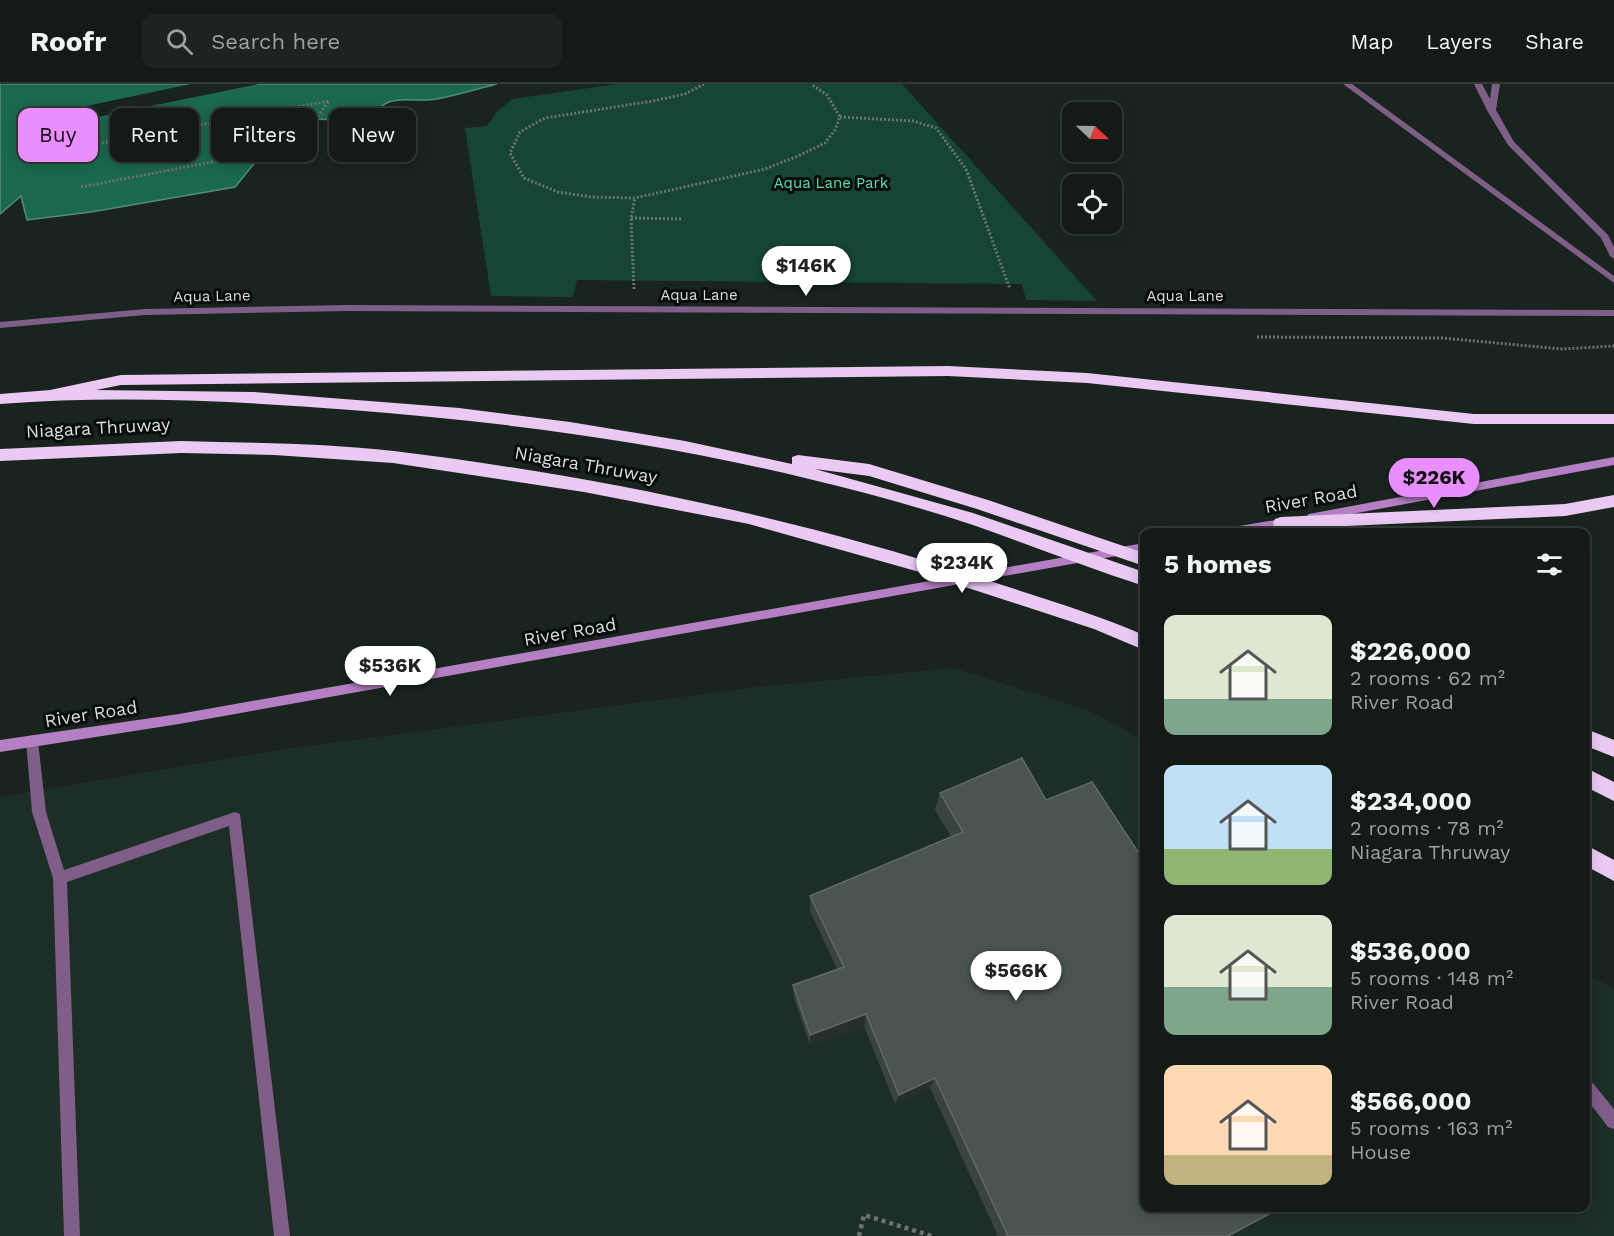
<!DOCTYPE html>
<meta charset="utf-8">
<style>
body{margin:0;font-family:"Work Sans",sans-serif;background:#1d2420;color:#f1f3f6;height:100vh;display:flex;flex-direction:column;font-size:22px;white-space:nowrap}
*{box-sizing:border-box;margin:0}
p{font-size:20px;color:#9da1a1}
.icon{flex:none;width:33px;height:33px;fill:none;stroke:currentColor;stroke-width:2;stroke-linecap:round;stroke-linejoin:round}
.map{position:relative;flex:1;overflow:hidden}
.side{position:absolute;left:1140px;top:444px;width:450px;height:684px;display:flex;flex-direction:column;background:#141b17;border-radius:12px;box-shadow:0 3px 15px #0003,0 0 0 2px #333936}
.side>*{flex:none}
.banner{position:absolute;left:18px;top:24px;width:570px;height:54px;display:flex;gap:12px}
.needle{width:39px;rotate:112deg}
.controls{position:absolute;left:1062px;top:18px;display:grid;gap:12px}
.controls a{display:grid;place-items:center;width:60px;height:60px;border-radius:12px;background:#141b17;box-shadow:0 3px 15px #0003,0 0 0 2px #333936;font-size:30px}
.price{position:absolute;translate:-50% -51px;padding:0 14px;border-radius:21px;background:#fff;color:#222;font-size:20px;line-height:39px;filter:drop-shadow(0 2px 3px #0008)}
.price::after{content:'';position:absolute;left:50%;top:36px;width:18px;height:14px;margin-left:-9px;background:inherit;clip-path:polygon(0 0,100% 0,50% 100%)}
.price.active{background:#e88eff;color:#111}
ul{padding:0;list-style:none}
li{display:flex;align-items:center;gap:18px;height:150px;padding:0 24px}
li span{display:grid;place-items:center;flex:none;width:168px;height:120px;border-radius:12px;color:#555}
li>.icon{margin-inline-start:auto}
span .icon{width:72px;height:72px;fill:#fffc;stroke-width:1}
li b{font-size:26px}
h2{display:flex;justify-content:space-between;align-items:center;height:72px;padding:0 24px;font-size:26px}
.tag{padding:0 21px;border-radius:12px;background:#141b17;box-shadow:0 3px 15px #0003,0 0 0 2px #333936;font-size:21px;line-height:54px}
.tag.active{background:#e88eff;color:#111}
header{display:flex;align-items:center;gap:36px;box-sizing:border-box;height:84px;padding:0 30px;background:#141b17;border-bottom:2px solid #333936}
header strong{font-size:28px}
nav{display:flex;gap:33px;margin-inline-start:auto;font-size:21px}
.search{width:420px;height:54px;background:#1d2420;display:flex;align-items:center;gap:15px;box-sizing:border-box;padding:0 21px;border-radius:12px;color:#9da1a1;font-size:22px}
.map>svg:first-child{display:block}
.built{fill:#1d2e26}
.green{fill:#174534}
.water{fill:#1b694e;stroke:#548c79;stroke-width:1.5}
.pier{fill:#1a241f}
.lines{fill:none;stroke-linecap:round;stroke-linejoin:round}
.path-far1{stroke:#6c7470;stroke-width:3;stroke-dasharray:2 2;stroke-linecap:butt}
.path{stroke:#6c7470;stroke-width:4.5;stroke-dasharray:4 4;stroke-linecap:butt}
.service{fill:#7f5e88;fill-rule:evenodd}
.minor{fill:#7f5e88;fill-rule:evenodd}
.secondary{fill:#b57fc3;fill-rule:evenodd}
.motorway{fill:#eac9f3;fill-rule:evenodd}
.wall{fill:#39443f}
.shaded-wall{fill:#25302b}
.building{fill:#4a5450;stroke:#606a66;stroke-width:1.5}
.labels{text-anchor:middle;stroke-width:6;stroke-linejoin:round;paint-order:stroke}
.far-park-label{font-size:15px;fill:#59dfae;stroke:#080c0a}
.far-street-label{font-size:15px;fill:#d8dfdc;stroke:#080c0a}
.street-label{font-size:18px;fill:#d8dfdc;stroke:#080c0a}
</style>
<header>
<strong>Roofr</strong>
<div class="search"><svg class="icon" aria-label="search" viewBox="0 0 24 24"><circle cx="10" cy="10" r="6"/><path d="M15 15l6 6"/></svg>Search here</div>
<nav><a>Map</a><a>Layers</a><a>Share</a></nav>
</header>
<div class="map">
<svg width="1614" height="1152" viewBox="0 0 1614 1152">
<rect width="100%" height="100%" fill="#1a241f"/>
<!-- built -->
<path class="built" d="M954 584 1088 626 1144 656V1124H1586V890L1614 905V1152H0V713L293 664 757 603Z"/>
<!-- green -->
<path class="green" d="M617 0H902L1097 217 1026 216 1022 200 577 196 573 213 491 212 465 44 487 42 496 29 512 15Z"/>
<!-- water -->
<path class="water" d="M0 0H497C477 5 457 11 437 15 408 20 388 5 369 37L311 35 289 58C265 60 249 87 235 103L91 128 27 136 21 112 0 130Z"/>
<!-- pier -->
<path class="pier" d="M191 0H259L68 39 72 25Z"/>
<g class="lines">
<!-- path-far1 -->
<g class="path-far1">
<path d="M704 0 685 10 653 17 545 34 520 48 510 69 524 94 558 108 592 113 635 114 765 85 798 72 825 59 835 46 840 33 827 11 811 0"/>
<path d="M840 33 913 37 936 44 966 85 1010 205"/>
<path d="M102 59 329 17 315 36"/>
<path d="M81 103 270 67"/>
<path d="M631 134 683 135"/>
<path d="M634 205 631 134 635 114"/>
<path d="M1257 253 1442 254 1562 265 1614 262"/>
</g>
<!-- path -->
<path class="path" d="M859 1152 864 1131 932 1152"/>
<!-- service -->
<g class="service">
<path d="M1343 0H1352L1614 192V199Z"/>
<path d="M1474 0H1482L1490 15 1492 0H1500L1496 26 1514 58 1608 151 1614 163V175L1610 172 1601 154 1508 61 1488 28Z"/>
<path d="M32 651 36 653 38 657 46 728 64 786 235 728 240 730 290 1152H274L229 742 67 798 80 1152H64L53 794 32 728 26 657 28 653Z"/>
<path d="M1586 994 1591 997 1614 1025V1045L1608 1043 1586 1014Z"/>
</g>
<!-- minor -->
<path class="minor" d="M347 221 1614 226V232L347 227 145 231 0 244V238L145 225Z"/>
<!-- secondary -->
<g class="secondary">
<path d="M1614 373V381L1309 438 1304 434 1309 430Z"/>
<path d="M1288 434 1293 438C1284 449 1236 450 1221 448L1227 444Z"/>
<path d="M1144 459V467L179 640 0 668V656L179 630Z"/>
</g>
<!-- motorway -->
<g class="motorway">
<path d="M948 282 1087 289 1474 330H1614V340H1474L1087 299 948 292 121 301 96 306 254 308 459 324 570 338 685 357 792 380V373L798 371 869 380 988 416 1144 469V482L977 425 869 392 815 385 973 429 1144 488V502C1086 483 1030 461 973 441 919 423 863 408 809 395 659 358 505 338 351 326 235 317 116 311 0 320V310L50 306 121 291Z"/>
<path d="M181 357C252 359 324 359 394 367 590 391 784 431 971 491 1029 510 1088 527 1144 551V566L1094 545 916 487 749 440 584 408 393 379 274 371 181 369 0 377V365Z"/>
<path d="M1614 411V423L1565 432 1281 445 1275 443 1273 439 1275 435 1281 433 1565 420Z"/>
<path d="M1586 645 1614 656V673L1586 662Z"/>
<path d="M1586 684 1614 698V717L1586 703Z"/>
<path d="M1586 761 1614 776V797L1586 782Z"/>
</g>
</g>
<!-- wall -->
<path class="wall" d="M940 709 1228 1152H998L930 1004 895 1020 864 942 810 961 794 914 793 901 837 885 810 827V812L951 753 935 726Z"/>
<!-- shaded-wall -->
<g class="shaded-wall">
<path d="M866 930 864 942 810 961V951Z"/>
<path d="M935 994 930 1004 895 1020 899 1011Z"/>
</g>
<!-- building -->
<path class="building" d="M1022 674 1046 716 1092 698 1144 777V1124H1280L1228 1152H1008L935 994 899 1011 866 930 810 951 793 901 844 883 810 812 963 748 940 709Z"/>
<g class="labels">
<!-- far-park labels -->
<g class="far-park-label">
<text x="831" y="104">Aqua Lane Park</text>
</g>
<!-- far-street labels -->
<g class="far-street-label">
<text x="699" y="216">Aqua Lane</text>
<text transform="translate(212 212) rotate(-1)" y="5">Aqua Lane</text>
<text x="1185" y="217">Aqua Lane</text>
</g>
<!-- street labels -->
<g class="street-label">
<text transform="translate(98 344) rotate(-3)" y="6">Niagara Thruway</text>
<text transform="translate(586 381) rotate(10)" y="6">Niagara Thruway</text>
<text transform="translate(1311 415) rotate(-10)" y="6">River Road</text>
<text transform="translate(570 548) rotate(-10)" y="6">River Road</text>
<text transform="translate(91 630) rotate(-9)" y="6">River Road</text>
</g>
</g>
</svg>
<div class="controls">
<a><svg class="needle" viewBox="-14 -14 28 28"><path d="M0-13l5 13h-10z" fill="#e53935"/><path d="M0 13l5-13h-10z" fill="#9da1a1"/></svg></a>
<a><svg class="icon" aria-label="locate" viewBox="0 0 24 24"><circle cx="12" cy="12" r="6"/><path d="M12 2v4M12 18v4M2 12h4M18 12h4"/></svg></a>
</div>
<b class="price" style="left:806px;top:213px">$146K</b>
<b class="price active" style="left:1434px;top:425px">$226K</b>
<b class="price" style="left:962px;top:510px">$234K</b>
<b class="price" style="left:390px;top:613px">$536K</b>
<b class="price" style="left:1016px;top:918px">$566K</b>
<div class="banner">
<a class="tag active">Buy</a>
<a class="tag">Rent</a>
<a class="tag">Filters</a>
<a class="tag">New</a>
</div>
<section class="side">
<h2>5 homes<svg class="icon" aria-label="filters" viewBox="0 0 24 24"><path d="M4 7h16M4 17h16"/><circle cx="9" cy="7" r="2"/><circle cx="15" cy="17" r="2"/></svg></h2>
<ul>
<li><span style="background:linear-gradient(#dfe7d0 70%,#7fa58c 0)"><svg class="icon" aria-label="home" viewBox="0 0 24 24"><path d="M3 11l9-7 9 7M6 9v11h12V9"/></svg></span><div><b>$226,000</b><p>2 rooms · 62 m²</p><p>River Road</p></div></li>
<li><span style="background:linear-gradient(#bfe0f5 70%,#8fb573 0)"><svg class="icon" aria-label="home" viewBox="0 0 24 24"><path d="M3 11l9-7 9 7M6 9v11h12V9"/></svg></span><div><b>$234,000</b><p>2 rooms · 78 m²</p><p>Niagara Thruway</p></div></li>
<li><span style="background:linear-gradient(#dfe7d0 60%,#7fa58c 0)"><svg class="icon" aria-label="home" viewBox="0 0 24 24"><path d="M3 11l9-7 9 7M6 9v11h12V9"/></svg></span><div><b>$536,000</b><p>5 rooms · 148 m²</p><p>River Road</p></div></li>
<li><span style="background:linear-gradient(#ffd9b3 75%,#c2b280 0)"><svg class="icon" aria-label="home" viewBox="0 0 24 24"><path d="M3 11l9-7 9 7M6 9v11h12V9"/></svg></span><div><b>$566,000</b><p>5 rooms · 163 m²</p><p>House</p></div></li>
</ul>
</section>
</div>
